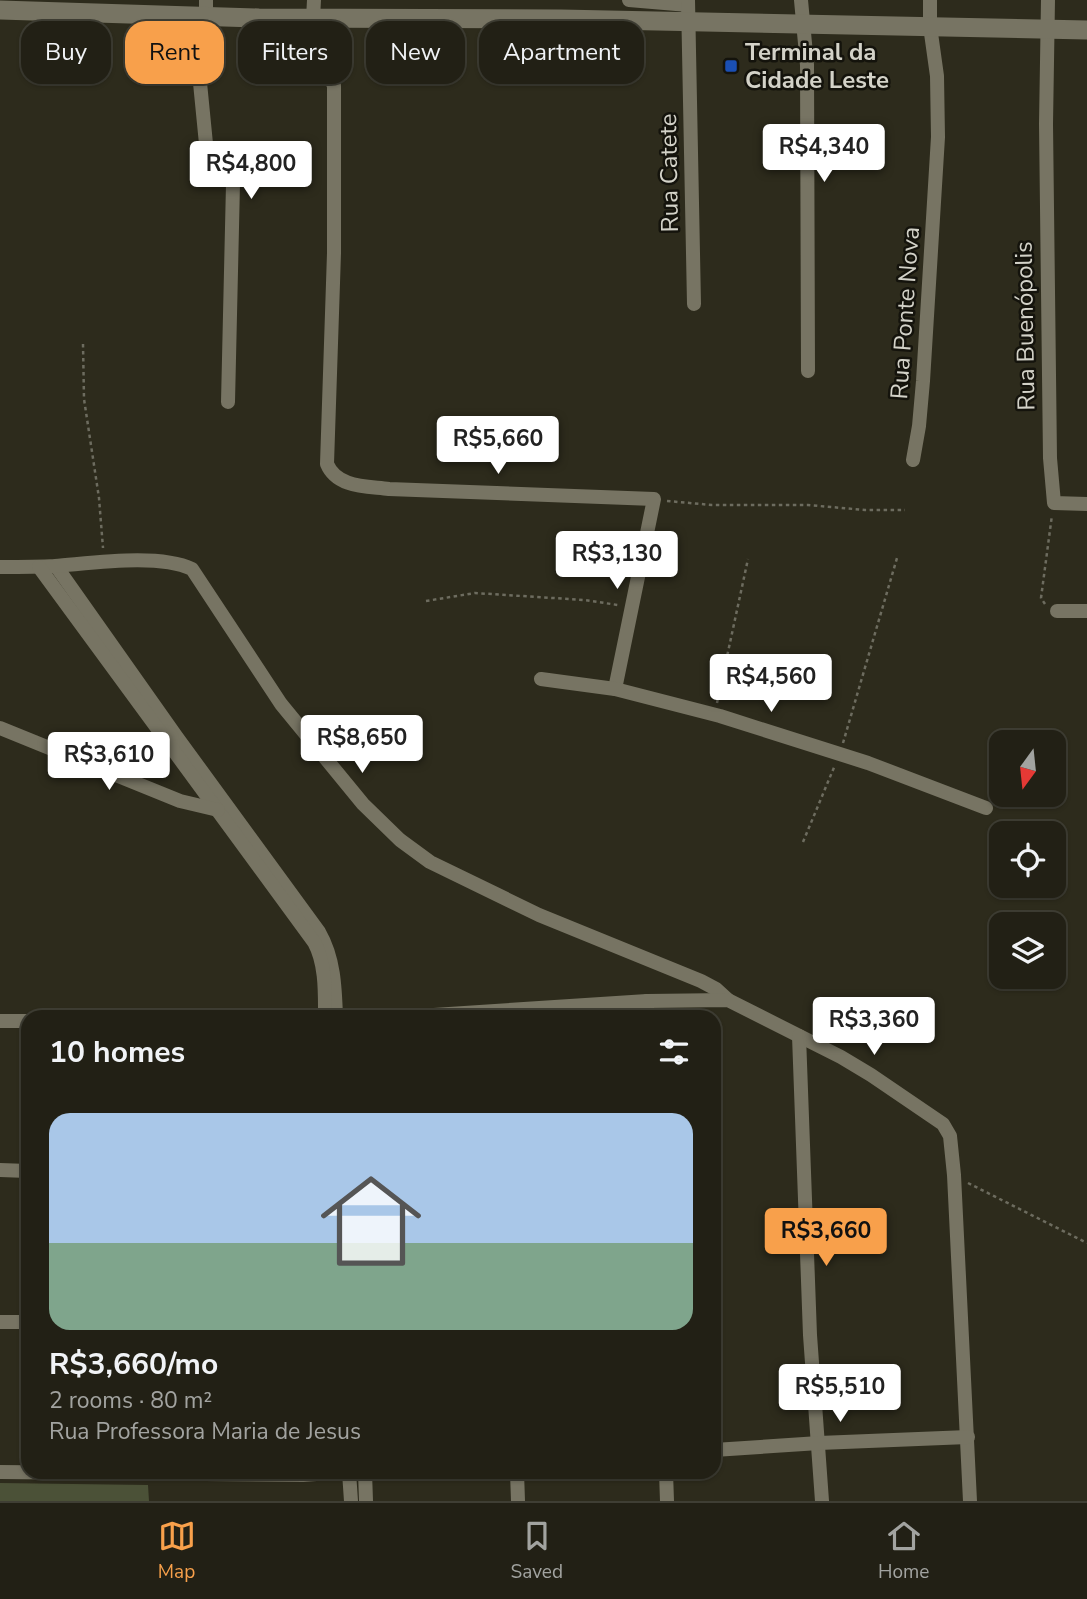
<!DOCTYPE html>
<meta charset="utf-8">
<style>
body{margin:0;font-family:"Nunito Sans",sans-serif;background:#2e2d22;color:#f1f3f6;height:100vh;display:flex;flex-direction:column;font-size:26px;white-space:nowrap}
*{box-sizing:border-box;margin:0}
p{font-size:23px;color:#a2a3a0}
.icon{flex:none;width:38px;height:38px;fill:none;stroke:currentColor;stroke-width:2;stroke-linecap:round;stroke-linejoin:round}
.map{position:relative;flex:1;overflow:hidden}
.details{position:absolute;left:21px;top:1010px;width:700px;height:469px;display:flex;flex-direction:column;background:#222015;border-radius:21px;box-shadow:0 2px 5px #0004,0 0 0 2px #3f3e34}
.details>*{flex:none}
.top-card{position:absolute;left:21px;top:21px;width:700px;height:63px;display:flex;gap:14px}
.needle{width:46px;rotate:195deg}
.fabs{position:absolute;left:989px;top:730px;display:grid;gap:14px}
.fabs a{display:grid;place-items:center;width:77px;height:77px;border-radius:14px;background:#222015;box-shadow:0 2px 5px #0004,0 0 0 2px #3f3e34;font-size:35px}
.price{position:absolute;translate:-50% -60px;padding:0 16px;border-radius:7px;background:#fff;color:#222;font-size:23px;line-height:46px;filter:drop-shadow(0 2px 4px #0008)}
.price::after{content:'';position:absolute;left:50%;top:42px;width:21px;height:16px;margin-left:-10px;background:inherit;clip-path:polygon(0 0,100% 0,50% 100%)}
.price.selected{background:#f8a04b;color:#111}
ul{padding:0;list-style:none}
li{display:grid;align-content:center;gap:14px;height:371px;padding:0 28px}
li span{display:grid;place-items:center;height:217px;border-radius:21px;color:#555}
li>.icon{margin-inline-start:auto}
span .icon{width:126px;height:126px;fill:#fffc;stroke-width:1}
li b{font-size:30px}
h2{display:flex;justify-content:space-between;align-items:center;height:84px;padding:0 28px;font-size:30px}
.tag{padding:0 24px;border-radius:21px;background:#222015;box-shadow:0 2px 5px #0004,0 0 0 2px #3f3e34;font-size:24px;line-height:63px}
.tag.selected{background:#f8a04b;color:#111}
.menu{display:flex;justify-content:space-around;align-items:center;height:98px;border-top:2px solid #3f3e34;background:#222015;font-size:19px;color:#a2a3a0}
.menu a{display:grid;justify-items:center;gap:4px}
.menu .selected{color:#f8a04b}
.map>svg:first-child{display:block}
.pitch{fill:#4b5137}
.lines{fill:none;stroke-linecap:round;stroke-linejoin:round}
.path{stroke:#6d6c5f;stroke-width:2.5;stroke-dasharray:3.5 3.5;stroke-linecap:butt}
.street{stroke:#777463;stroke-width:14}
.secondary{stroke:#777463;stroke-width:19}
.transit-dot{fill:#1a4fb4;stroke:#14130c;stroke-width:2.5}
.labels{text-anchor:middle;stroke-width:5;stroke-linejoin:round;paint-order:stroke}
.poi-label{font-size:24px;font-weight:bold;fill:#d3d2c8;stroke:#14130c;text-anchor:start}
.street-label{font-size:24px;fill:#d3d2c8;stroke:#14130c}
</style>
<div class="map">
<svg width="1087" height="1501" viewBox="0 0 1087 1501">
<rect width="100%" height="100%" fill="#2d2b1c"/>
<!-- pitch -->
<path class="pitch" d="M0 1483 148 1485 149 1501H0Z"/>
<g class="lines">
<!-- path -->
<g class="path">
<path d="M83 344 84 399 99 498 103 548"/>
<path d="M667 501 712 505H808L865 510H905"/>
<path d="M426 601 475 593 584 600 618 605"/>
<path d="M1045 604 1041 598 1052 515"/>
<path d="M717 703 748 559"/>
<path d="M843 743 897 558"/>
<path d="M803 842 835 765"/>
<path d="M968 1183 1087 1243"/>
</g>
<!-- street -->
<g class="street">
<path d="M629 0 688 5"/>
<path d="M688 0 694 304"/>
<path d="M801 0 807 65 808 371"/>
<path d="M1048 0 1046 124 1050 458 1054 503 1087 504"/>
<path d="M190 16 196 42 207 154 230 175 233 184 228 402"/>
<path d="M206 17V0"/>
<path d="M259 18 323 67 331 79 334 86V253L327 464C337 488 367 486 389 489L654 499 615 689"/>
<path d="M313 19 314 0"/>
<path d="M913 460 919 426 923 381 938 137 937 76 930 26V0"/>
<path d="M56 566 176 736 319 932C334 958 335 987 336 1017"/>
<path d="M0 567C18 567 37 567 55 566 93 563 159 553 192 569L281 704 363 804 400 840 430 862 539 915 701 981 716 989 728 1000"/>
<path d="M39 567 314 942C326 964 325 992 325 1017"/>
<path d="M1057 611H1087"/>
<path d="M541 679 615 689 720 716 868 763 986 808"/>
<path d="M0 728 180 801 218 810"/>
<path d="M647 1001V1017"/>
<path d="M403 1017 647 1001 728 1000 841 1057 871 1075 943 1124 950 1136 954 1175 970 1501"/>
<path d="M0 1021H28"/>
<path d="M799 1036 810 1335 822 1501"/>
<path d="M0 1170 28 1171"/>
<path d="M0 1322H28"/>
<path d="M714 1450 819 1443 968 1437"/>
<path d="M0 1472 303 1475 343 1472"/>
<path d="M349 1472 351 1501"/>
<path d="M365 1472 366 1501"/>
<path d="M517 1472 518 1501"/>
<path d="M666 1472 667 1501"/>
</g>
<!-- secondary -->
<path class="secondary" d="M0 10 259 18 561 19 1087 30"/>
</g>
<!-- markers -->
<rect class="transit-dot" x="724" y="59" width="14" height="14" rx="3.5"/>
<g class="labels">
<!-- poi labels -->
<g class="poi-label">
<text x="745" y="60">Terminal da<tspan x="745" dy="28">Cidade Leste</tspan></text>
</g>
<!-- street labels -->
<g class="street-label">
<text transform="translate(669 173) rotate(-91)" y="8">Rua Catete</text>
<text transform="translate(905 313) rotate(-86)" y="8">Rua Ponte Nova</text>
<text transform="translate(1025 326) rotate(-91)" y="8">Rua Buenópolis</text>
</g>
</g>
</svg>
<div class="fabs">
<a><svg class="needle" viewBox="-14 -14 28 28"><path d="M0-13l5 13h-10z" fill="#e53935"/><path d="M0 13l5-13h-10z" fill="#a2a3a0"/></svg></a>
<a><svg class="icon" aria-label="locate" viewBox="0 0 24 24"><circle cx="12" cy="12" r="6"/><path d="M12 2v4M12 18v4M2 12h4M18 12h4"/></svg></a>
<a><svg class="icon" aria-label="layers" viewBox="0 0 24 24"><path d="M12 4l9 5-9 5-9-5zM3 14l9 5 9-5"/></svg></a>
</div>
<b class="price" style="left:824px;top:184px">R$4,340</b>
<b class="price" style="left:251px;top:201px">R$4,800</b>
<b class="price" style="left:498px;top:476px">R$5,660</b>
<b class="price" style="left:617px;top:591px">R$3,130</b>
<b class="price" style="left:771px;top:714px">R$4,560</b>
<b class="price" style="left:362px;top:775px">R$8,650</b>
<b class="price" style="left:109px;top:792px">R$3,610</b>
<b class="price" style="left:874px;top:1057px">R$3,360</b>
<b class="price selected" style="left:826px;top:1268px">R$3,660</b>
<b class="price" style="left:840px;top:1424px">R$5,510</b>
<div class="top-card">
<a class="tag">Buy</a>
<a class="tag selected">Rent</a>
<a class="tag">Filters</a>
<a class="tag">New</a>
<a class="tag">Apartment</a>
</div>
<section class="details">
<h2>10 homes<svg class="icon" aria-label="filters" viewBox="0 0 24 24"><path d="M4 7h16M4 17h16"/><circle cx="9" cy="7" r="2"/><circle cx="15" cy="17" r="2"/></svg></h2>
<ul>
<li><span style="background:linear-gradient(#a9c7e8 60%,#7fa58c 0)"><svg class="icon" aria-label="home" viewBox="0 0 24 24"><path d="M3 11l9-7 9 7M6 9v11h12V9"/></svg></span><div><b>R$3,660/mo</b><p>2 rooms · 80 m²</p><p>Rua Professora Maria de Jesus</p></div></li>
</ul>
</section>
</div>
<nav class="menu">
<a class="selected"><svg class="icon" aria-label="map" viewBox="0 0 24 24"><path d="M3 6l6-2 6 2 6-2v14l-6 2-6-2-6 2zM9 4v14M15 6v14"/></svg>Map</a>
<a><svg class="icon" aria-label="saved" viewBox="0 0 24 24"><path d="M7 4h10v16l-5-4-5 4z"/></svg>Saved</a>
<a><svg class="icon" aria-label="home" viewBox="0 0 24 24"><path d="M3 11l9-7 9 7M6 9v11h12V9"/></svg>Home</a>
</nav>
